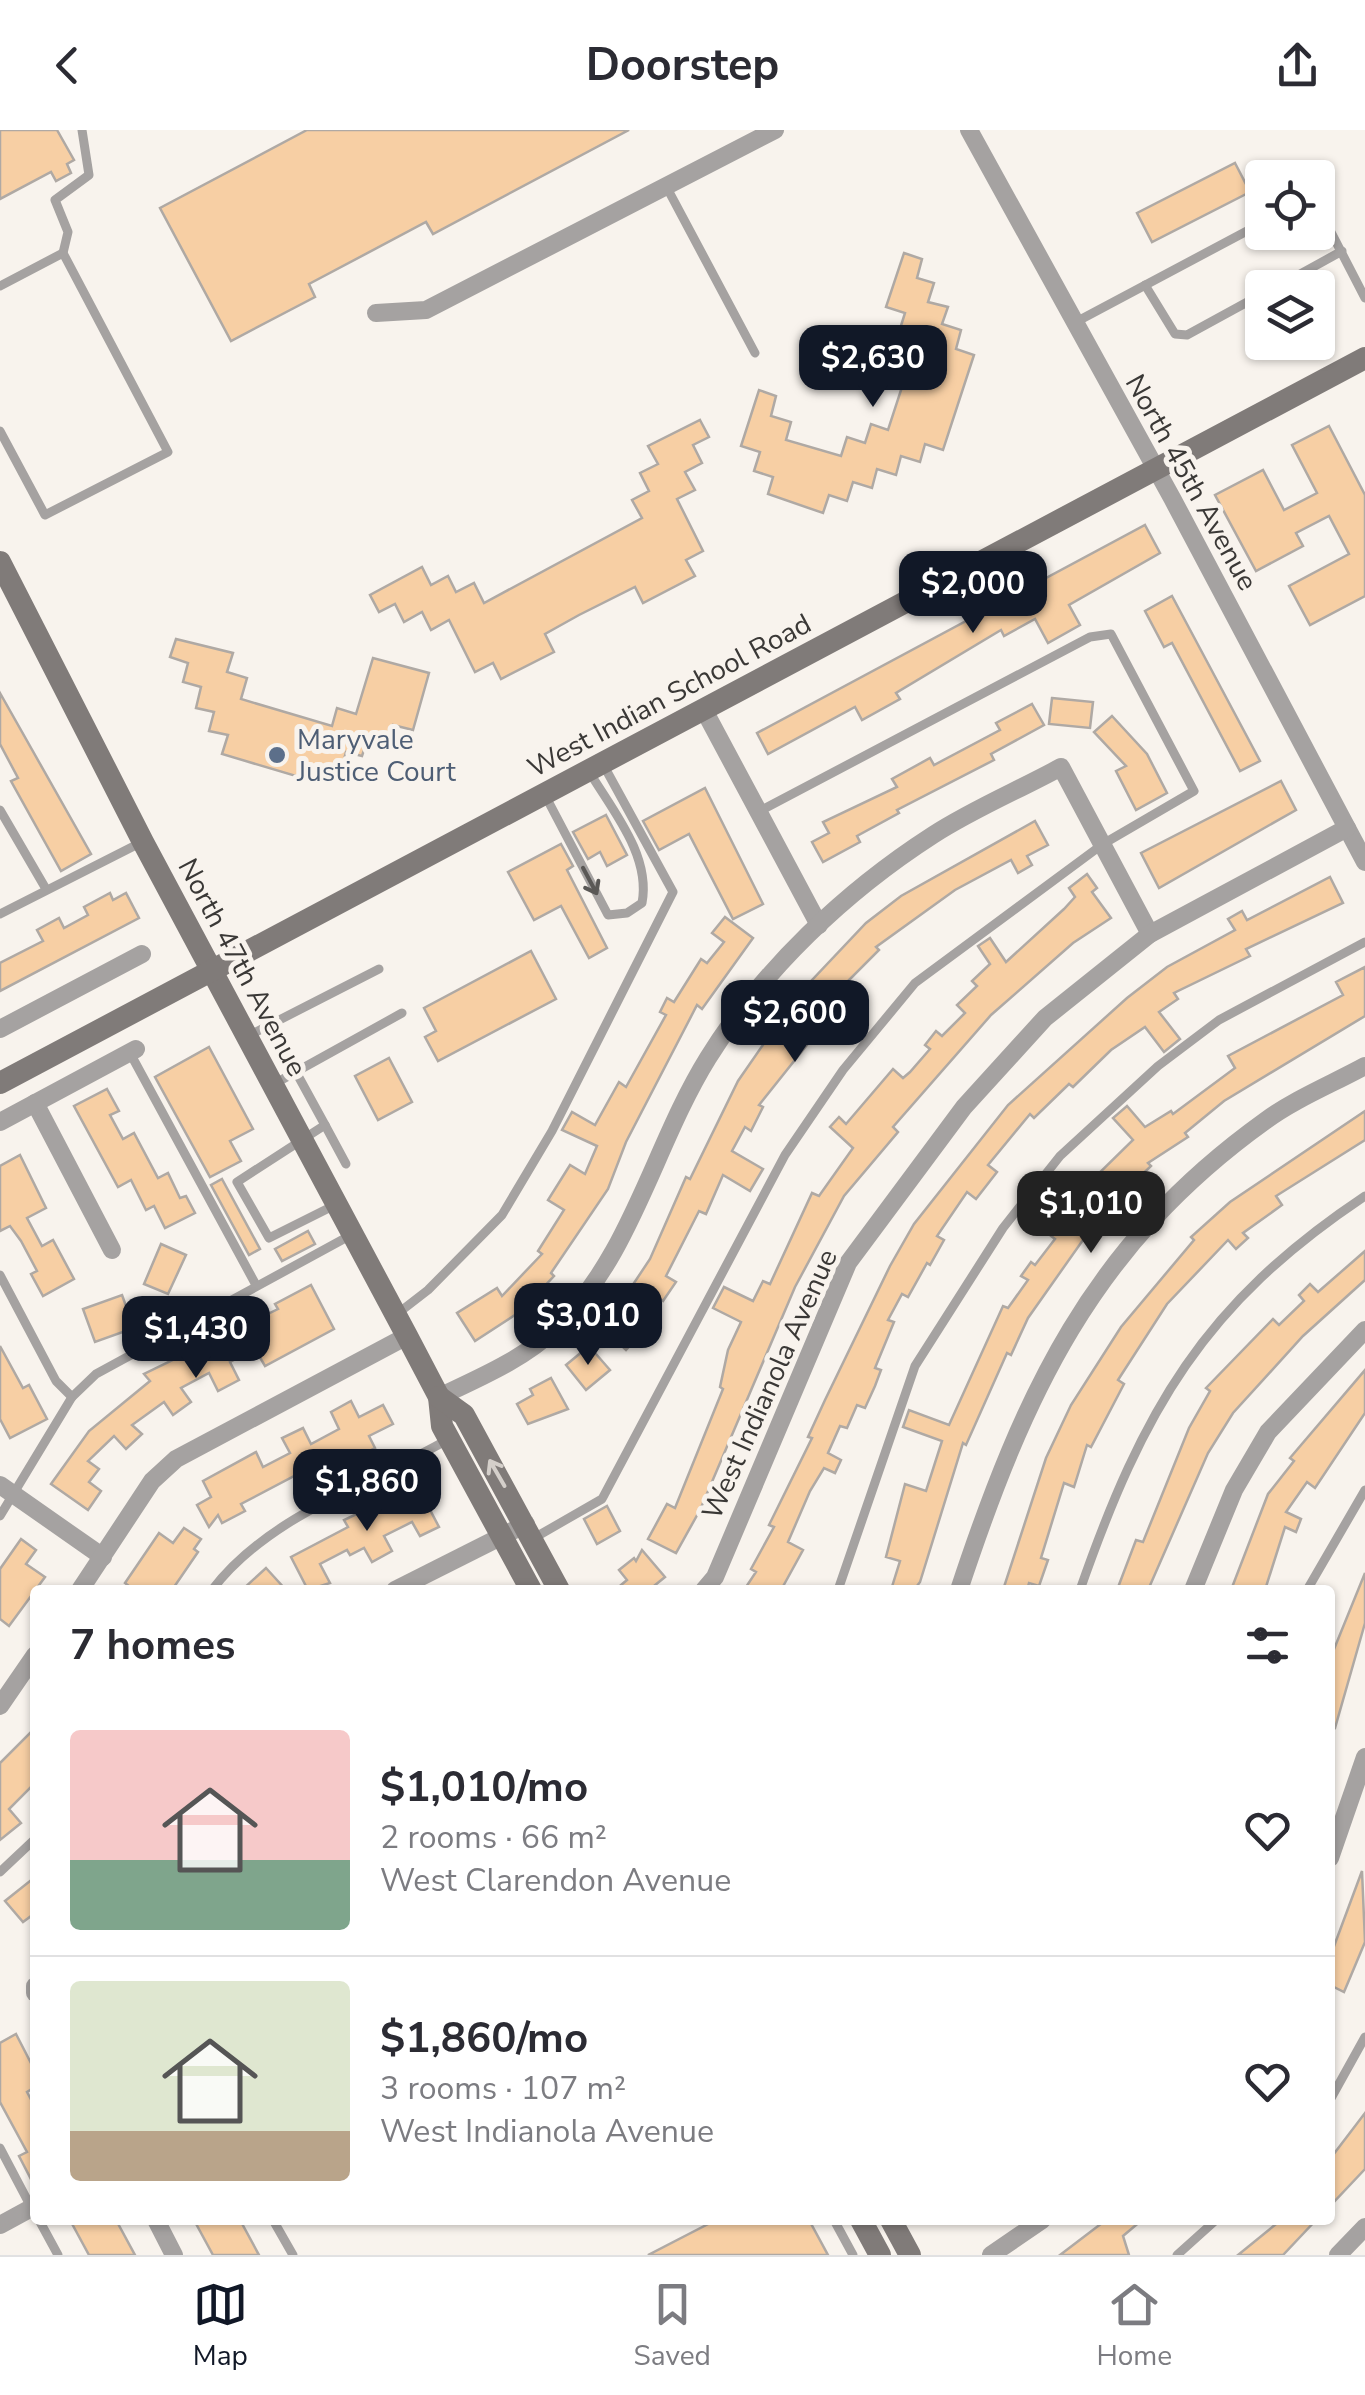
<!DOCTYPE html>
<meta charset="utf-8">
<style>
body{margin:0;font-family:"Nunito Sans",sans-serif;background:#f7f7f7;color:#2b2b33;height:100vh;display:flex;flex-direction:column;font-size:38px;white-space:nowrap}
*{box-sizing:border-box;margin:0}
p{font-size:32px;color:#7c7c81}
.icon{flex:none;width:55px;height:55px;fill:none;stroke:currentColor;stroke-width:2;stroke-linecap:round;stroke-linejoin:round}
.map{position:relative;flex:1;overflow:hidden}
.sheet{position:absolute;left:30px;top:1455px;width:1305px;height:640px;display:flex;flex-direction:column;background:#fff;border-radius:10px;box-shadow:0 2px 8px #0004}
.sheet>*{flex:none}
.controls{position:absolute;left:1245px;top:30px;display:grid;gap:20px}
.controls a{display:grid;place-items:center;width:90px;height:90px;border-radius:10px;background:#fff;box-shadow:0 2px 8px #0004;font-size:50px}
.price{position:absolute;translate:-50% -85px;padding:0 22px;border-radius:20px;background:#111827;color:#fff;font-size:32px;line-height:65px;filter:drop-shadow(0 2px 5px #0008)}
.price::after{content:'';position:absolute;left:50%;top:60px;width:30px;height:22px;margin-left:-15px;background:inherit;clip-path:polygon(0 0,100% 0,50% 100%)}
.price.active{background:#222;color:#fff}
ul{padding:0;list-style:none}
li{display:flex;align-items:center;gap:30px;height:250px;padding:0 40px}
li+li{border-top:2px solid #e1e1e2}
li span{display:grid;place-items:center;flex:none;width:280px;height:200px;border-radius:10px;color:#555}
li>.icon{margin-inline-start:auto}
span .icon{width:120px;height:120px;fill:#fffc;stroke-width:1}
li b{font-size:42px}
h2{display:flex;justify-content:space-between;align-items:center;height:120px;padding:0 40px;font-size:42px}
header{display:flex;justify-content:space-between;align-items:center;height:130px;padding:0 40px;background:#fff;font-size:45px;font-weight:700}
.menu{display:flex;justify-content:space-around;align-items:center;height:140px;border-top:2px solid #e1e1e2;background:#fff;font-size:28px;color:#7c7c81}
.menu a{display:grid;justify-items:center;gap:5px}
.menu .active{color:#111827}
.map>svg:first-child{display:block}
.building{fill:#f7cfa4;stroke:#afa9a4;stroke-width:2.5}
.lines{fill:none;stroke-linecap:round;stroke-linejoin:round}
.lane{stroke:#a5a2a1;stroke-width:9}
.street{stroke:#a5a2a1;stroke-width:18}
.secondary{stroke:#807b79;stroke-width:22}
.oneway{stroke:#5a5856}
.oneway2{stroke:#d4cfca}
.service-dot{fill:#5c6f8a;stroke:#f8f3ed;stroke-width:4}
.labels{text-anchor:middle;stroke-width:10;stroke-linejoin:round;paint-order:stroke}
.street-label{font-size:28px;fill:#3a3836;stroke:#f8f3ed}
.service-label{font-size:28px;fill:#4e5e75;stroke:#f8f3ed;text-anchor:start}
</style>
<header><svg class="icon" aria-label="back" viewBox="0 0 24 24"><path d="M15 5l-7 7 7 7"/></svg>Doorstep<svg class="icon" aria-label="share" viewBox="0 0 24 24"><path d="M12 15V3M7 8l5-5 5 5M5 13v7h14v-7"/></svg></header>
<div class="map">
<svg width="1365" height="2125" viewBox="0 0 1365 2125">
<rect width="100%" height="100%" fill="#f8f3ed"/>
<!-- building -->
<g class="building">
<path d="M0 0H57L74 30 67 34 71 43 56 51 51 42 0 69Z"/>
<path d="M307 0H629L433 104 426 92 309 154 315 167 231 211 160 78Z"/>
<path d="M1235 33 1250 62 1152 112 1137 83Z"/>
<path d="M904 123 922 129 917 148 934 153 928 172 948 177 942 194 961 200 956 219 974 225 943 320 925 314 920 332 901 326 896 345 877 339 872 358 853 352 847 371 829 365 823 383 768 364 773 347 754 341 760 322 741 316 759 260 776 266 771 286 791 292 786 310 841 326 847 307 865 313 871 294 888 300 918 208 899 202 905 183 886 177Z"/>
<path d="M700 290 709 307 693 315 702 333 685 342 695 360 677 369 703 421 686 430 695 446 643 473 635 457 579 485 545 504 554 522 501 549 493 533 475 542 449 490 431 500 422 482 404 492 395 474 379 482 370 465 422 437 431 455 448 446 456 462 474 453 484 473 642 388 632 370 649 361 640 343 658 334 648 316Z"/>
<path d="M1329 296 1365 365V466L1310 495 1289 456 1349 424 1329 386 1296 403 1303 416 1256 441 1215 365 1263 340 1284 380 1317 363 1292 315Z"/>
<path d="M1145 395 1160 423 1069 475 1080 495 1048 513 1035 489 1004 506 1001 500 896 563 900 569 862 590 855 577 768 624 757 603Z"/>
<path d="M1172 466 1260 631 1240 641 1172 513 1164 517 1145 481Z"/>
<path d="M176 509 233 523 227 542 247 548 241 569 332 596 337 578 356 584 373 528 429 543 413 600 393 595 388 614 368 608 362 626 346 622 341 641 320 634 316 652 222 624 228 605 209 601 214 582 196 578 201 557 183 552 188 533 170 527Z"/>
<path d="M0 563 91 724 61 741 11 651 18 648 0 614Z"/>
<path d="M1052 568 1093 572 1090 598 1049 594Z"/>
<path d="M1032 574 1044 595 991 624 994 630 897 680 899 683 857 706 860 712 823 732 812 712 829 703 823 692 897 657 892 649 930 628 934 635 1000 600 996 593Z"/>
<path d="M1112 586 1147 624 1167 663 1136 680 1116 641 1126 636 1094 602Z"/>
<path d="M1281 651 1296 680 1159 758 1141 723Z"/>
<path d="M705 658 763 774 733 789 689 704 659 720 643 691Z"/>
<path d="M606 685 627 725 607 736 600 722 588 729 573 702Z"/>
<path d="M1035 691 1048 715 1027 726 1032 735 1018 743 1011 730 955 760 876 817 879 820 844 855 867 877 854 891 838 876 759 975 763 977 751 1001 745 997 732 1021 763 1039 750 1061 723 1045 706 1084 699 1081 666 1146 676 1152 663 1171 654 1165 637 1191 645 1199 626 1220 602 1197 628 1170 624 1168 650 1129 686 1047 690 1049 738 951 796 867 866 793 901 766Z"/>
<path d="M561 714 573 736 567 740 607 818 589 828 561 776 534 790 508 742Z"/>
<path d="M1087 744 1097 758 1092 762 1111 788 1073 813 991 885 893 997 898 1002 844 1066 795 1157 700 1380 676 1423 648 1409 667 1374 675 1378 723 1259 720 1257 728 1220 741 1192 713 1178 724 1157 753 1171 763 1151 770 1154 812 1063 819 1066 853 1018 830 997 839 987 846 994 893 939 903 948 910 942 930 919 925 915 936 901 942 906 965 883 957 875 977 856 972 851 990 834 978 816 990 808 1006 832 1064 779 1075 767 1069 758Z"/>
<path d="M1330 747 1343 773 1246 819 1250 826 1174 863 1178 869 1159 882 1180 909 1164 922 1145 897 1111 920 1073 957 1069 954 1034 988 1030 984 988 1035 997 1042 976 1069 967 1062 937 1106 944 1110 930 1135 927 1133 908 1167 902 1164 888 1190 894 1192 875 1238 881 1240 875 1256 865 1278 857 1275 847 1298 840 1296 828 1323 841 1330 835 1343 824 1338 810 1361 788 1412 803 1420 781 1460H744L756 1442 751 1439 774 1397 769 1395 812 1308 808 1307 825 1270 890 1136 914 1094 1008 975 1127 868 1167 837 1235 800 1228 789 1242 781 1247 790Z"/>
<path d="M110 763 113 770 126 763 139 788 0 861V833L43 811 37 800 59 788 64 798 88 785 84 777Z"/>
<path d="M725 787 753 808 702 879 697 875 626 1012 608 1059 551 1143 554 1146 521 1181 475 1211 457 1183 497 1158 502 1166 542 1124 538 1121 564 1080 548 1070 570 1035 585 1044 597 1016 562 1000 572 982 595 995 619 952 626 957 666 885 660 882 667 868 674 872 701 829 707 833 724 812 712 803Z"/>
<path d="M531 821 556 869 438 931 425 907 436 901 424 878Z"/>
<path d="M1365 837V886L1224 971 1185 1003 1188 1007 1148 1033 1151 1036 1117 1069 1095 1104 1090 1100 1028 1188 1011 1225 1007 1223 966 1315 963 1313 920 1452 914 1460H891L900 1431 886 1427 905 1354 926 1361 942 1311 903 1297 909 1280 949 1295 1003 1176 1008 1178 1028 1150 1021 1146 1031 1132 1035 1135 1055 1109 1042 1099 1052 1085 1061 1092 1090 1052 1133 1010 1113 988 1127 976 1145 997 1171 981 1173 984 1235 938 1228 926 1343 865 1336 852Z"/>
<path d="M209 917 253 999 230 1011 241 1031 210 1047 155 947Z"/>
<path d="M389 928 412 972 378 990 355 946Z"/>
<path d="M107 959 119 981 110 985 123 1009 134 1003 158 1048 168 1043 180 1068 186 1066 195 1083 165 1098 154 1076 146 1080 131 1050 118 1057 74 976Z"/>
<path d="M1365 981V1010L1276 1066 1282 1075 1243 1103 1248 1108 1236 1119 1228 1110 1167 1174 1118 1250 1124 1254 1091 1317 1087 1315 1074 1357 1064 1353 1041 1428 1048 1430 1039 1456 1029 1453 1027 1460H1003L1046 1328 1071 1275 1121 1197 1194 1110 1191 1107 1230 1072Z"/>
<path d="M20 1025 46 1078 27 1088 42 1116 53 1110 74 1149 43 1166 31 1144 37 1141 21 1111 10 1096 0 1101V1036Z"/>
<path d="M222 1049 260 1119 249 1125 211 1055Z"/>
<path d="M308 1101 315 1114 282 1131 275 1119Z"/>
<path d="M161 1114 186 1125 168 1164 144 1154Z"/>
<path d="M1365 1121V1150L1303 1206 1233 1283 1208 1323 1148 1460H1117L1136 1410 1143 1412 1189 1298 1210 1261 1206 1258 1273 1189 1279 1195 1304 1171 1299 1165 1310 1154 1318 1162Z"/>
<path d="M311 1155 334 1199 265 1236 255 1219 230 1232 239 1250 218 1261 209 1243 181 1258 191 1272 173 1285 164 1272 132 1295 142 1304 126 1319 114 1306 88 1331 99 1339 89 1352 101 1361 88 1380 51 1354 89 1301 150 1251 144 1244 278 1179 275 1174Z"/>
<path d="M122 1165 134 1198 95 1212 83 1179Z"/>
<path d="M0 1216 23 1258 29 1255 47 1289 10 1308 0 1289Z"/>
<path d="M589 1216 610 1240 586 1260 566 1235Z"/>
<path d="M1365 1240V1283L1315 1358 1307 1352 1286 1382 1301 1389 1296 1402 1285 1397 1265 1460H1231L1268 1364 1294 1331 1290 1328Z"/>
<path d="M551 1248 568 1279 528 1294 517 1274 533 1265 530 1259Z"/>
<path d="M351 1271 359 1287 383 1275 393 1294 369 1306 375 1318 355 1328 352 1323 303 1348 300 1343 241 1374 245 1381 222 1393 218 1385 209 1397 197 1375 211 1367 203 1351 256 1322 263 1337 290 1323 282 1308 303 1298 311 1314 339 1299 331 1282Z"/>
<path d="M417 1355 439 1397 420 1406 412 1392 384 1406 392 1421 372 1432 364 1418 350 1425 347 1420 320 1434 330 1453 308 1460 291 1427 348 1397 344 1390Z"/>
<path d="M607 1376 620 1401 597 1414 584 1389Z"/>
<path d="M184 1398 201 1409 194 1419 198 1422 172 1460H134L125 1453 159 1403 173 1413Z"/>
<path d="M21 1409 36 1420 26 1434 45 1447 9 1496 0 1489V1439Z"/>
<path d="M642 1420 665 1447 649 1460H615L627 1450 619 1440 634 1428 636 1431Z"/>
<path d="M266 1438 286 1460H242Z"/>
<path d="M1365 1443V1493L1335 1598 1330 1597V1529Z"/>
<path d="M35 1598V1653L9 1679 21 1693 0 1710V1633Z"/>
<path d="M1362 1741 1365 1812 1344 1862 1330 1855V1827Z"/>
<path d="M35 1747V1783L23 1792 5 1771Z"/>
<path d="M16 1904 35 1941V1957L27 1962 35 1977V2057L19 2026 27 2022 0 1972V1913Z"/>
<path d="M1365 1983V2039L1330 2076V2029Z"/>
<path d="M70 2090H116L135 2125H89Z"/>
<path d="M194 2090H240L259 2125H213Z"/>
<path d="M716 2090H809L828 2125H648Z"/>
<path d="M1106 2090H1142L1123 2106 1129 2125H1060Z"/>
<path d="M1281 2090H1316L1283 2125H1238Z"/>
</g>
<g class="lines">
<!-- lane -->
<g class="lane">
<path d="M666 56 755 223"/>
<path d="M1318 77 1365 168"/>
<path d="M63 123 68 102 55 70 89 45 82 0"/>
<path d="M1145 155 1175 204 1187 205 1262 164"/>
<path d="M0 156 63 123 168 322 45 385 0 301"/>
<path d="M1275 158 1342 121"/>
<path d="M1074 193 1262 93"/>
<path d="M546 667 608 785 627 783 642 773C651 726 613 681 590 643"/>
<path d="M0 680 46 759"/>
<path d="M0 784 140 713"/>
<path d="M248 906 379 839"/>
<path d="M130 923 256 1155"/>
<path d="M296 942 325 995 237 1052 269 1108 333 1076"/>
<path d="M274 954 402 883"/>
<path d="M325 995 346 1034"/>
<path d="M0 1145 56 1251 72 1267"/>
<path d="M397 1184 428 1160 502 1085 552 1001 673 762 604 636"/>
<path d="M0 1386 72 1267 96 1244 351 1105"/>
<path d="M534 1408 602 1369 785 1025 843 940 915 853 1103 714 1194 661 1111 504 1090 507 758 682"/>
<path d="M212 1460C268 1386 368 1355 447 1310"/>
<path d="M838 1460 915 1236 1003 1098 1060 1026 1158 936 1219 890 1365 812"/>
<path d="M1080 1460C1143 1280 1203 1174 1365 1066"/>
<path d="M1307 1460 1365 1360"/>
<path d="M0 1742 35 1709"/>
<path d="M1330 1970 1365 1907"/>
<path d="M0 2018 31 2077"/>
<path d="M39 2090 58 2125"/>
<path d="M273 2090 293 2125"/>
<path d="M834 2090 853 2125"/>
<path d="M1177 2125 1216 2090"/>
</g>
<!-- street -->
<g class="street">
<path d="M969 0 1172 368 1365 732"/>
<path d="M376 183 426 180 775 0"/>
<path d="M704 580 819 795"/>
<path d="M0 899 142 824"/>
<path d="M35 973 112 1120"/>
<path d="M0 992 136 919"/>
<path d="M439 1267C479 1248 524 1229 556 1198 632 1125 654 1015 708 928 763 839 846 761 933 705 973 679 1019 660 1061 637L1150 804"/>
<path d="M0 1355 103 1427"/>
<path d="M80 1460 152 1351 176 1329 407 1206"/>
<path d="M395 1460 526 1394"/>
<path d="M704 1460 715 1447 848 1133 964 977 1045 888 1150 804 1347 698"/>
<path d="M959 1460C1024 1264 1091 1116 1265 991 1295 969 1332 954 1365 936"/>
<path d="M1193 1460 1234 1360 1268 1302 1365 1200"/>
<path d="M0 1576 35 1525"/>
<path d="M1330 1728 1365 1627"/>
<path d="M35 1856V1863"/>
<path d="M156 2090 174 2125"/>
<path d="M0 2095 35 2076"/>
<path d="M991 2125 1042 2090"/>
<path d="M1338 2125 1365 2097"/>
</g>
<!-- secondary -->
<g class="secondary">
<path d="M0 432 143 712 407 1206 439 1267 442 1296 531 1460"/>
<path d="M0 953 1365 228"/>
<path d="M439 1267 464 1285 559 1460"/>
<path d="M861 2090 880 2125"/>
<path d="M891 2090 910 2125"/>
</g>
</g>
<!-- one-way arrows -->
<defs><path id="oneway-shaft" d="M-6 0H5M1.5-3L5.5 0L1.5 3" fill="none" stroke-width="1.6" stroke-linecap="round" stroke-linejoin="round" transform="scale(2.5)"/></defs>
<use class="oneway" href="#oneway-shaft" transform="translate(590 751) rotate(62)"/>
<use class="oneway2" href="#oneway-shaft" transform="translate(497 1343) rotate(-120)"/>
<!-- markers -->
<circle class="service-dot" cx="277" cy="625" r="10"/>
<g class="labels">
<!-- street labels -->
<g class="street-label">
<text transform="translate(1192 352) rotate(61)" y="10">North 45th Avenue</text>
<text transform="translate(669 565) rotate(-28)" y="10">West Indian School Road</text>
<text transform="translate(243 837) rotate(62)" y="10">North 47th Avenue</text>
<text transform="translate(769 1254) rotate(-66)" y="10">West Indianola Avenue</text>
</g>
<!-- service labels -->
<g class="service-label">
<text x="297" y="619">Maryvale<tspan x="297" dy="32">Justice Court</tspan></text>
</g>
</g>
</svg>
<div class="controls">
<a><svg class="icon" aria-label="locate" viewBox="0 0 24 24"><circle cx="12" cy="12" r="6"/><path d="M12 2v4M12 18v4M2 12h4M18 12h4"/></svg></a>
<a><svg class="icon" aria-label="layers" viewBox="0 0 24 24"><path d="M12 4l9 5-9 5-9-5zM3 14l9 5 9-5"/></svg></a>
</div>
<b class="price" style="left:873px;top:280px">$2,630</b>
<b class="price" style="left:973px;top:506px">$2,000</b>
<b class="price" style="left:795px;top:935px">$2,600</b>
<b class="price active" style="left:1091px;top:1126px">$1,010</b>
<b class="price" style="left:588px;top:1238px">$3,010</b>
<b class="price" style="left:196px;top:1251px">$1,430</b>
<b class="price" style="left:367px;top:1404px">$1,860</b>
<section class="sheet">
<h2>7 homes<svg class="icon" aria-label="filters" viewBox="0 0 24 24"><path d="M4 7h16M4 17h16"/><circle cx="9" cy="7" r="2"/><circle cx="15" cy="17" r="2"/></svg></h2>
<ul>
<li><span style="background:linear-gradient(#f6c9c9 65%,#7fa58c 0)"><svg class="icon" aria-label="home" viewBox="0 0 24 24"><path d="M3 11l9-7 9 7M6 9v11h12V9"/></svg></span><div><b>$1,010/mo</b><p>2 rooms · 66 m²</p><p>West Clarendon Avenue</p></div><svg class="icon" aria-label="heart" viewBox="0 0 24 24"><path d="M12 20l-8-8c-3-5 5-10 8-4 3-6 11-1 8 4z"/></svg></li>
<li><span style="background:linear-gradient(#dfe7d0 75%,#b9a48a 0)"><svg class="icon" aria-label="home" viewBox="0 0 24 24"><path d="M3 11l9-7 9 7M6 9v11h12V9"/></svg></span><div><b>$1,860/mo</b><p>3 rooms · 107 m²</p><p>West Indianola Avenue</p></div><svg class="icon" aria-label="heart" viewBox="0 0 24 24"><path d="M12 20l-8-8c-3-5 5-10 8-4 3-6 11-1 8 4z"/></svg></li>
</ul>
</section>
</div>
<nav class="menu">
<a class="active"><svg class="icon" aria-label="map" viewBox="0 0 24 24"><path d="M3 6l6-2 6 2 6-2v14l-6 2-6-2-6 2zM9 4v14M15 6v14"/></svg>Map</a>
<a><svg class="icon" aria-label="saved" viewBox="0 0 24 24"><path d="M7 4h10v16l-5-4-5 4z"/></svg>Saved</a>
<a><svg class="icon" aria-label="home" viewBox="0 0 24 24"><path d="M3 11l9-7 9 7M6 9v11h12V9"/></svg>Home</a>
</nav>
